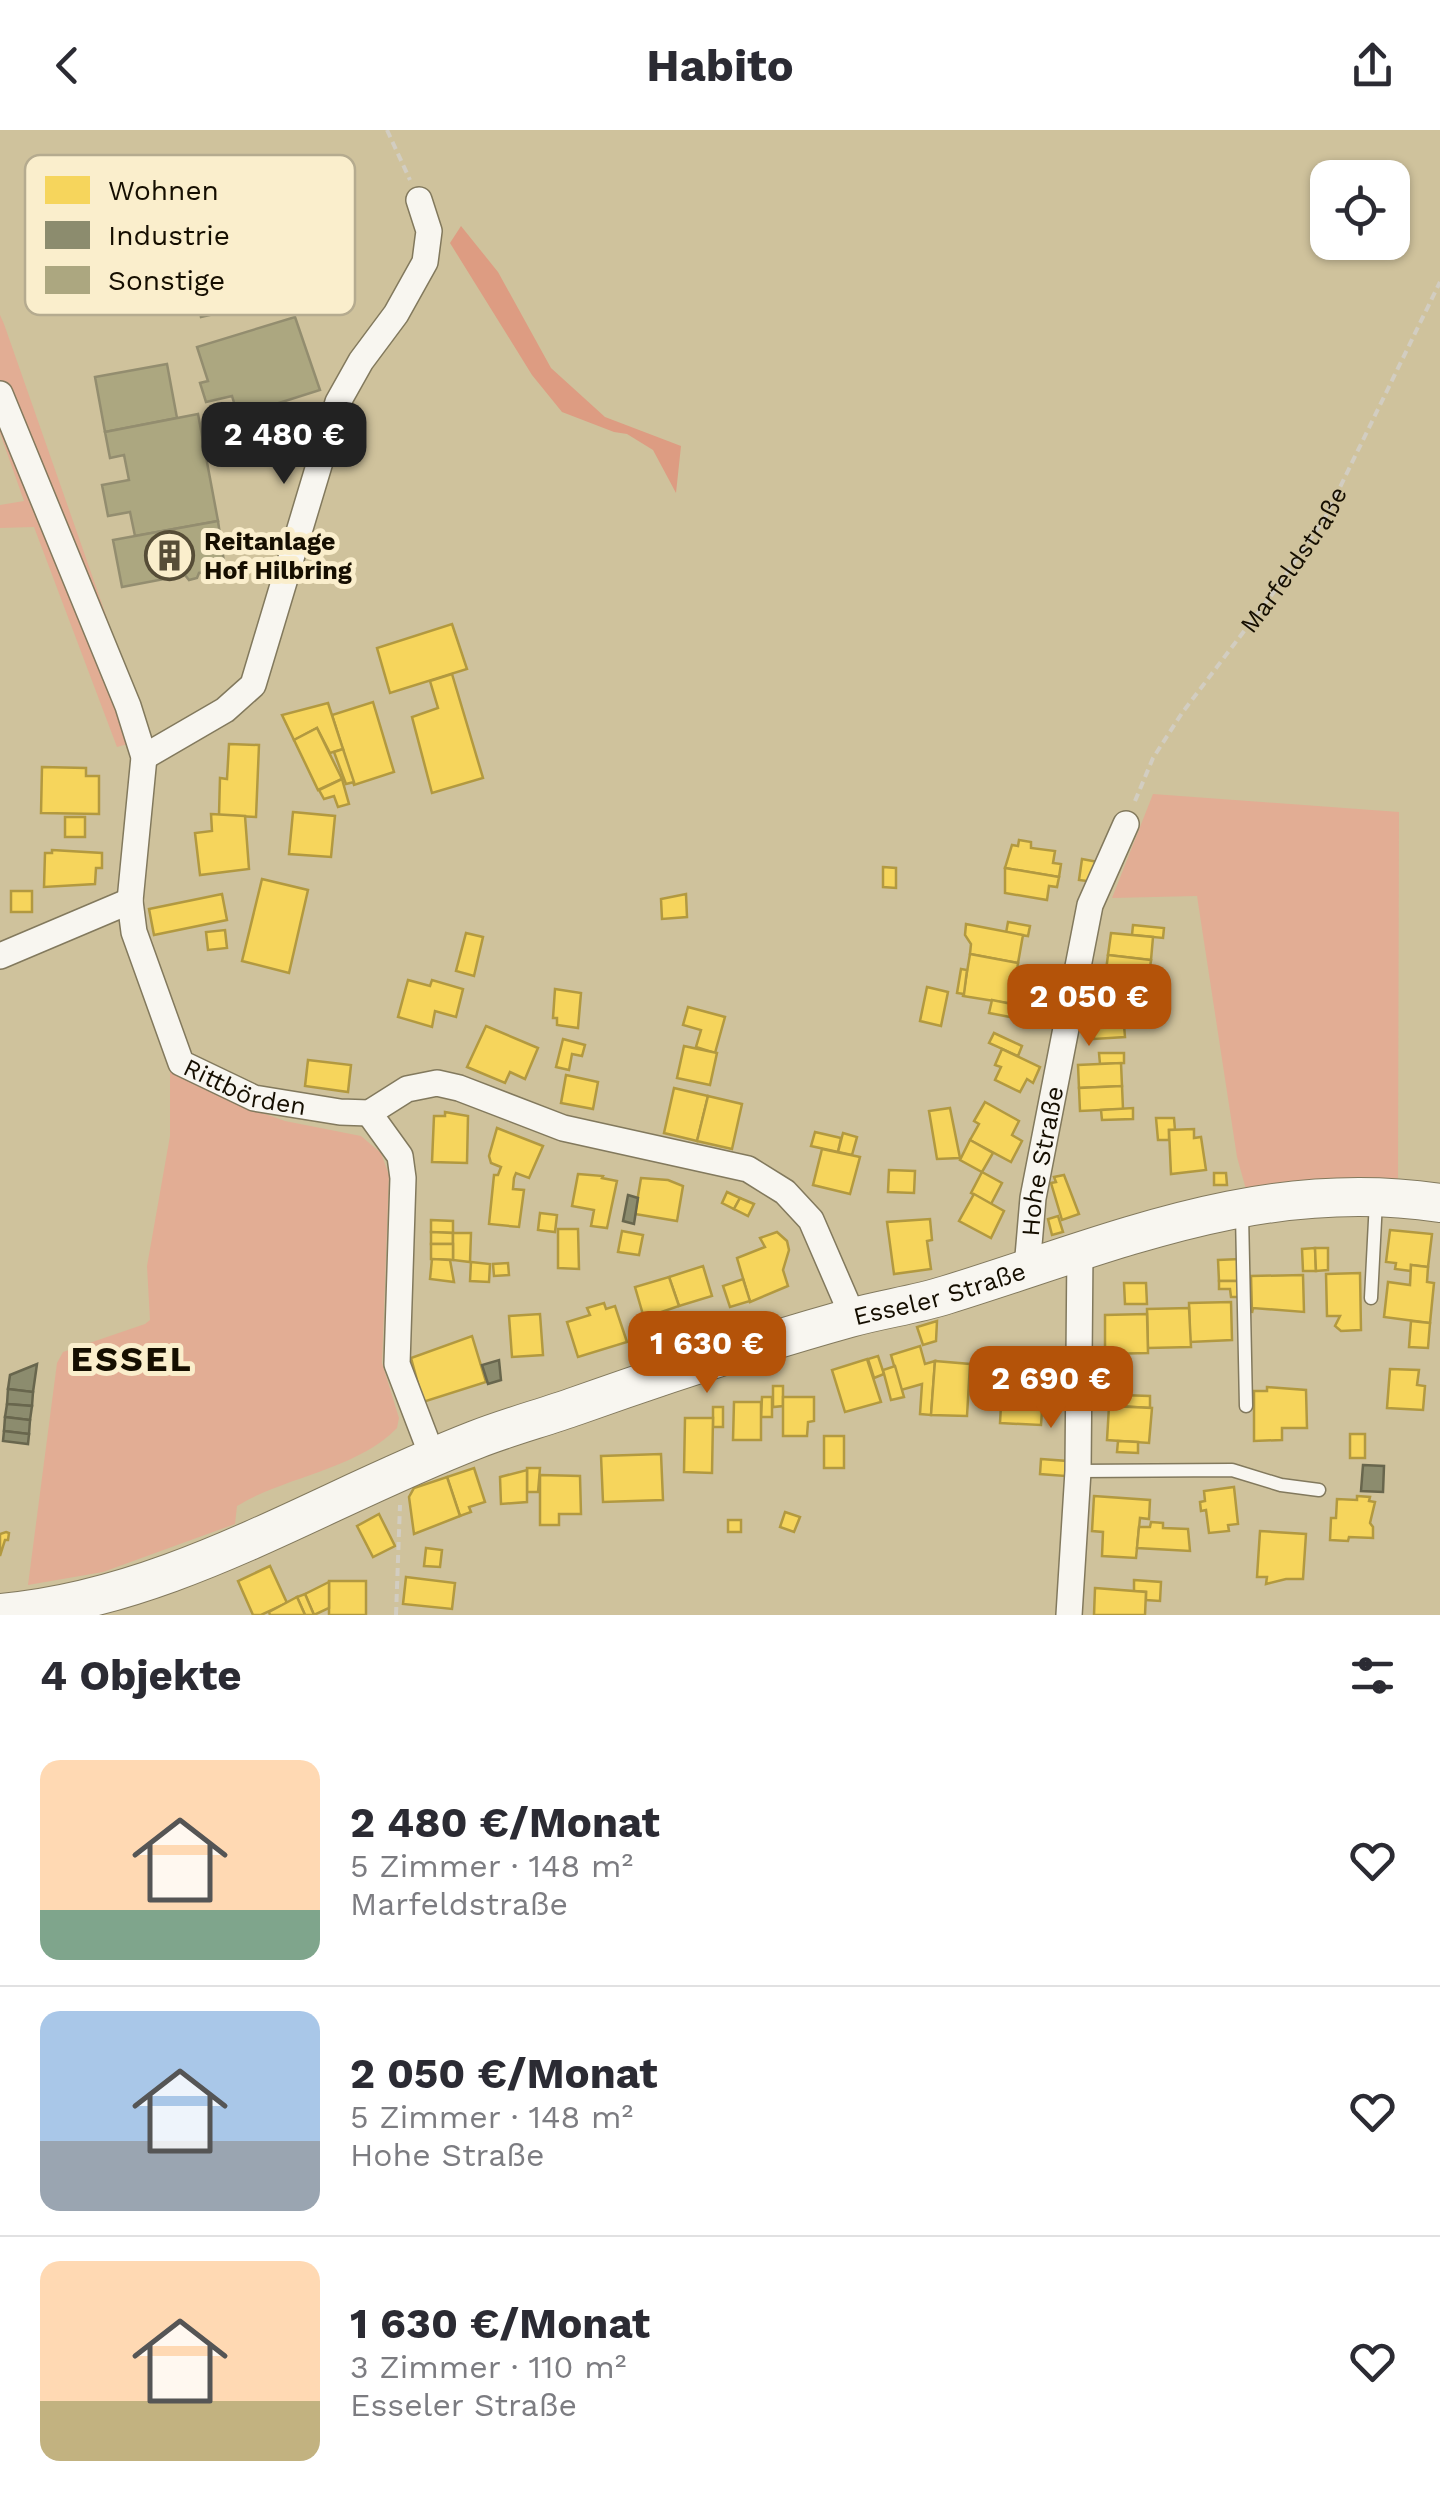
<!DOCTYPE html>
<html lang="de">
<meta charset="utf-8">
<style>
body{margin:0;font-family:"Work Sans",sans-serif;background:#f2f2f3;color:#2b2b33;height:100vh;display:flex;flex-direction:column;font-size:38px;white-space:nowrap}
*{box-sizing:border-box;margin:0}
p{font-size:32px;color:#7c7c81}
.icon{flex:none;width:55px;height:55px;fill:none;stroke:currentColor;stroke-width:2;stroke-linecap:round;stroke-linejoin:round}
.map{position:relative;height:1485px;overflow:hidden}
.details{display:flex;flex-direction:column;background:#fff;flex:1}
.details>*{flex:none}
.buttons{position:absolute;left:1310px;top:30px;display:grid;gap:20px}
.buttons a{display:grid;place-items:center;width:100px;height:100px;border-radius:20px;background:#fff;box-shadow:0 2px 8px #0004;font-size:50px}
.price{position:absolute;translate:-50% -85px;padding:0 22px;border-radius:20px;background:#b45309;color:#fff;font-size:32px;line-height:65px;filter:drop-shadow(0 2px 5px #0008)}
.price::after{content:'';position:absolute;left:50%;top:60px;width:30px;height:22px;margin-left:-15px;background:inherit;clip-path:polygon(0 0,100% 0,50% 100%)}
.price.on{background:#222;color:#fff}
ul{padding:0;list-style:none}
li{display:flex;align-items:center;gap:30px;height:250px;padding:0 40px}
li+li{border-top:2px solid #e1e1e2}
li span{display:grid;place-items:center;flex:none;width:280px;height:200px;border-radius:20px;color:#555}
li>.icon{margin-inline-start:auto}
span .icon{width:120px;height:120px;fill:#fffc;stroke-width:1}
li b{font-size:42px}
h2{display:flex;justify-content:space-between;align-items:center;height:120px;padding:0 40px;font-size:42px}
header{display:flex;justify-content:space-between;align-items:center;height:130px;padding:0 40px;background:#fff;font-size:45px;font-weight:700}
.map>svg:first-child{display:block}
.green{fill:#e2ad94}
.forest{fill:#dd9c82}
.homes{fill:#f6d55c;stroke:#b29940;stroke-width:2.5}
.industry{fill:#8c8c6e;stroke:#68664d;stroke-width:2.5}
.building{fill:#aca780;stroke:#938d6f;stroke-width:2.5}
.lines{fill:none;stroke-linecap:round;stroke-linejoin:round}
.service-casing{stroke:#82795d;stroke-width:15}
.minor-casing{stroke:#82795d;stroke-width:28}
.secondary-casing{stroke:#82795d;stroke-width:40}
.path{stroke:#d2cdc1;stroke-width:4;stroke-dasharray:8 5;stroke-linecap:butt}
.service{stroke:#f8f6f0;stroke-width:12}
.minor{stroke:#f8f6f0;stroke-width:25}
.secondary{stroke:#f8f6f0;stroke-width:38}
.labels{text-anchor:middle;stroke-width:10;stroke-linejoin:round;paint-order:stroke}
.poi-label{font-size:25px;font-weight:bold;fill:#150e00;stroke:#faeecc;text-anchor:start}
.street-label{font-size:25px;fill:#150e00;stroke:#faeecc}
.district-label{font-size:35px;font-weight:bold;letter-spacing:2.5px;fill:#150e00;stroke:#faeecc}
.key{fill:#faeecc;stroke:#b5ab8f;stroke-width:2.5}
.key-label{font-size:28px;fill:#150e00}
</style>
<header><svg class="icon" aria-label="back" viewBox="0 0 24 24"><path d="M15 5l-7 7 7 7"/></svg>Habito<svg class="icon" aria-label="share" viewBox="0 0 24 24"><path d="M12 15V3M7 8l5-5 5 5M5 13v7h14v-7"/></svg></header>
<div class="map">
<svg width="1440" height="1485" viewBox="0 0 1440 1485">
<rect width="100%" height="100%" fill="#cfc29c"/>
<!-- green -->
<g class="green">
<path d="M0 185 4 194 149 608 117 617 34 397 0 398V375L24 371 0 303Z"/>
<path d="M1153 664 1399 682 1398 1054 1247 1063 1237 1027 1197 766 1112 768Z"/>
<path d="M170 933 248 978 285 991 361 1006 381 1023 389 1045 382 1233 399 1288 397 1298C358 1339 284 1347 237 1376L235 1394 103 1442 28 1455 57 1233 63 1222 145 1194 150 1190 147 1136 170 1006Z"/>
</g>
<!-- forest -->
<path class="forest" d="M461 96 498 142 551 238 605 287 681 316 676 363 653 320 627 304 614 302 562 282 532 245 450 113Z"/>
<!-- homes -->
<g class="homes">
<path d="M452 494 467 539 390 563 377 518Z"/>
<path d="M452 544 483 648 432 663 412 587 438 578 430 551Z"/>
<path d="M373 572 394 642 354 655 332 585Z"/>
<path d="M328 573 343 619 330 623 317 598 294 610 282 585Z"/>
<path d="M317 598 342 649 318 660 294 610Z"/>
<path d="M229 614 259 615 256 687 219 685 220 648 227 649Z"/>
<path d="M343 619 354 652 346 654 334 622Z"/>
<path d="M42 637 86 638V646H99V684L41 683Z"/>
<path d="M342 649 349 674 338 677 334 666 324 669 319 660Z"/>
<path d="M293 682 335 686 331 727 289 724Z"/>
<path d="M211 684 245 686 249 739 200 745 195 703 212 701Z"/>
<rect x="65" y="687" width="20" height="20"/>
<path d="M1019 710 1031 712V718L1055 721 1053 733 1061 734 1059 747 1005 738 1012 715 1018 716Z"/>
<path d="M52 720 102 723V738H96L95 754 44 757 45 723H52Z"/>
<path d="M1082 729 1098 732 1095 752 1079 750Z"/>
<path d="M883 737 896 738V758L883 757Z"/>
<path d="M1005 738 1059 747 1057 757 1049 756 1047 770 1005 763Z"/>
<path d="M262 749 308 760 289 843 242 831Z"/>
<rect x="11" y="761" width="21" height="21"/>
<path d="M222 764 227 790 154 805 149 779Z"/>
<path d="M686 764 687 787 662 789 661 769Z"/>
<path d="M1008 792 1030 796 1028 806 1006 803Z"/>
<path d="M966 794 1023 805 1018 833 970 824 971 814 965 805Z"/>
<path d="M1133 795 1164 798 1163 808 1132 805Z"/>
<path d="M225 800 227 818 208 820 206 802Z"/>
<path d="M466 803 483 807 474 846 456 841Z"/>
<path d="M1111 803 1153 807 1151 830 1108 825Z"/>
<path d="M970 824 1018 833 1013 874 963 866Z"/>
<path d="M1108 825 1151 830 1148 853 1105 848Z"/>
<path d="M961 839 967 840 964 864 957 863Z"/>
<path d="M408 850 430 856 432 850 463 859 456 887 435 881 432 897 398 887Z"/>
<path d="M927 857 948 862 941 896 920 891Z"/>
<path d="M555 859 581 863 578 898 557 895V888H553Z"/>
<path d="M992 870 1012 874 1010 887 989 883Z"/>
<path d="M1132 876 1133 895H1124L1125 907 1094 909 1093 878Z"/>
<path d="M688 877 725 887 715 923 696 917 701 900 683 895Z"/>
<path d="M486 896 538 918 525 949 510 942 505 953 467 937Z"/>
<path d="M994 903 1022 916 1018 926 989 913Z"/>
<path d="M563 909 585 915 582 926 572 924 569 940 556 937Z"/>
<path d="M684 916 717 923 710 955 677 948Z"/>
<path d="M1002 919 1040 937 1033 953 1027 949 1020 962 995 950 1001 937 995 935Z"/>
<path d="M1099 923H1124V933L1100 934Z"/>
<path d="M308 930 351 935 348 962 305 956Z"/>
<path d="M1121 933 1122 956 1079 958 1078 935Z"/>
<path d="M566 945 598 952 593 979 561 973Z"/>
<path d="M1122 956 1123 979 1080 981 1079 958Z"/>
<path d="M674 958 708 966 697 1011 664 1003Z"/>
<path d="M708 966 742 974 732 1019 697 1011Z"/>
<path d="M985 972 1019 991 1012 1005 1022 1011 1011 1032 970 1010 979 994 974 991Z"/>
<path d="M950 978 960 1028 937 1029 929 981Z"/>
<path d="M1133 978V989L1102 990 1101 980Z"/>
<path d="M445 982 468 986 467 1033 432 1032 434 986H445Z"/>
<path d="M1156 988H1174L1175 1000H1169V1010H1158Z"/>
<path d="M497 998 543 1016 529 1048 516 1043 514 1048 513 1059 524 1060 519 1097 489 1094 494 1045H498L501 1037 491 1033 489 1026Z"/>
<path d="M1194 999V1008L1201 1007 1206 1040 1171 1044 1169 1000Z"/>
<path d="M815 1002 841 1008 838 1022 811 1016Z"/>
<path d="M843 1003 857 1007 852 1025 838 1022Z"/>
<path d="M970 1010 993 1023 982 1042 960 1030Z"/>
<path d="M822 1019 860 1027 850 1064 813 1055Z"/>
<path d="M889 1040 915 1041 914 1063 888 1062Z"/>
<path d="M982 1042 1002 1053 991 1074 971 1063Z"/>
<path d="M1214 1043H1226L1227 1055H1214Z"/>
<path d="M578 1044 603 1046 602 1048 617 1051 607 1098 591 1096 594 1080 572 1076Z"/>
<path d="M1064 1045 1079 1084 1062 1090 1051 1053 1056 1052 1054 1047Z"/>
<path d="M641 1048 668 1050 683 1056 677 1091 635 1084Z"/>
<path d="M727 1062 740 1068 734 1079 722 1073Z"/>
<path d="M974 1064 1004 1081 991 1108 959 1091Z"/>
<path d="M740 1068 754 1074 748 1086 734 1079Z"/>
<path d="M540 1083 557 1085 555 1102 538 1100Z"/>
<path d="M1058 1086 1063 1102 1052 1105 1048 1089Z"/>
<path d="M930 1089 932 1110 927 1111 931 1139 894 1144 887 1092Z"/>
<path d="M431 1090 453 1091V1103L431 1102Z"/>
<path d="M558 1099H578L579 1139 558 1138Z"/>
<path d="M1390 1100 1432 1104 1428 1137 1411 1135V1141L1395 1139 1396 1133 1386 1132Z"/>
<path d="M622 1101 643 1105 639 1125 618 1122Z"/>
<path d="M431 1102 453 1103V1114H431Z"/>
<path d="M777 1102 787 1111 789 1120 783 1140 788 1156 750 1172 737 1128 765 1117 760 1108Z"/>
<path d="M453 1103H471L470 1132 453 1130Z"/>
<path d="M431 1114H453V1130L431 1129Z"/>
<path d="M1315 1118 1316 1141H1303L1302 1119Z"/>
<path d="M1315 1118H1328V1140L1316 1141Z"/>
<path d="M432 1129 450 1130 454 1152 430 1149Z"/>
<path d="M1240 1129 1241 1151H1219L1218 1130Z"/>
<path d="M471 1132 490 1134 489 1152 470 1151Z"/>
<path d="M508 1133 509 1145 494 1146 493 1134Z"/>
<path d="M1411 1135 1428 1137 1427 1152 1434 1153 1430 1193 1384 1187 1388 1152 1410 1155Z"/>
<path d="M703 1136 712 1166 679 1176 669 1147Z"/>
<path d="M1360 1143 1361 1200 1341 1201 1335 1196 1340 1186H1327L1326 1144Z"/>
<path d="M1303 1145 1304 1182 1253 1178 1252 1183 1251 1146Z"/>
<path d="M669 1147 679 1176 644 1188 635 1157Z"/>
<path d="M743 1149 750 1171 730 1177 723 1156Z"/>
<path d="M1219 1151H1241V1167H1231L1230 1159H1219Z"/>
<path d="M1124 1153H1146L1147 1174H1125Z"/>
<path d="M1231 1172 1232 1210 1190 1212 1189 1173Z"/>
<path d="M604 1173 606 1179 615 1176 627 1212 578 1227 567 1192 590 1185 587 1178Z"/>
<path d="M1189 1178 1191 1217 1148 1218 1147 1179Z"/>
<path d="M540 1184 543 1225 512 1227 509 1186Z"/>
<path d="M1147 1184 1148 1223 1105 1224V1185Z"/>
<path d="M937 1191 936 1211 923 1215 917 1197Z"/>
<path d="M1411 1191 1430 1193 1428 1218 1409 1217Z"/>
<path d="M472 1206 486 1252 423 1272 411 1228Z"/>
<path d="M920 1216 925 1234 935 1231 931 1285 920 1284 922 1254 901 1260 891 1225Z"/>
<path d="M878 1226 884 1244 874 1248 868 1229Z"/>
<path d="M867 1229 881 1272 845 1282 832 1240Z"/>
<path d="M935 1231 970 1234 967 1286 931 1285Z"/>
<path d="M1024 1233 1056 1235 1054 1281H1042L1041 1295 1000 1293 1002 1256 1022 1257Z"/>
<path d="M895 1236 904 1267 891 1270 883 1240Z"/>
<path d="M1390 1239 1419 1240 1417 1255 1425 1256 1423 1280 1387 1278Z"/>
<path d="M773 1256H783V1276L773 1277Z"/>
<path d="M1267 1257 1306 1260 1307 1298H1282V1310L1254 1311V1261H1267Z"/>
<path d="M1120 1265 1150 1266V1278L1119 1276Z"/>
<path d="M762 1267H772V1287H761Z"/>
<path d="M783 1267H814V1291L808 1292 807 1306H783Z"/>
<path d="M734 1272H761V1310H733Z"/>
<path d="M1109 1276 1152 1278 1149 1313 1107 1310Z"/>
<rect x="713" y="1277" width="10" height="20"/>
<path d="M685 1288H713L712 1343 684 1342Z"/>
<rect x="1350" y="1304" width="15" height="24"/>
<rect x="824" y="1306" width="20" height="32"/>
<path d="M1118 1311 1138 1312V1323L1117 1322Z"/>
<path d="M661 1324 663 1370 603 1372 601 1326Z"/>
<path d="M1041 1329 1067 1331 1065 1346 1040 1344Z"/>
<path d="M474 1338 485 1372 469 1377 471 1382 460 1386 447 1347Z"/>
<path d="M527 1338H540L538 1362H527Z"/>
<path d="M527 1340V1372L501 1374 500 1347Z"/>
<path d="M540 1345 580 1346 581 1384H559V1395H540Z"/>
<path d="M447 1347 460 1386 414 1404 409 1367 414 1358Z"/>
<path d="M1234 1357 1238 1394 1228 1395 1229 1401 1209 1403 1206 1380 1201 1381 1200 1372 1205 1371 1204 1361Z"/>
<path d="M1094 1366 1150 1370 1149 1389 1140 1388 1136 1428 1102 1426 1103 1402 1092 1401Z"/>
<path d="M1357 1366 1370 1367 1369 1371 1375 1372 1370 1393 1373 1397V1408L1349 1407 1348 1411 1330 1410 1331 1388H1336L1337 1369 1357 1370Z"/>
<path d="M785 1382 800 1387 794 1402 780 1397Z"/>
<path d="M379 1384 395 1416 373 1427 357 1396Z"/>
<rect x="728" y="1390" width="13" height="12"/>
<path d="M1151 1392 1163 1393V1398L1188 1399 1190 1421 1137 1418 1139 1397H1150Z"/>
<path d="M1260 1401 1306 1404 1303 1449H1286L1266 1454 1267 1447H1257Z"/>
<path d="M6 1402 9 1403 8 1410H5L0 1426V1404Z"/>
<path d="M426 1418 442 1420 440 1437 424 1436Z"/>
<path d="M270 1436 287 1473 261 1485H253L238 1451Z"/>
<path d="M406 1447 455 1453 452 1479 403 1474Z"/>
<path d="M1134 1450 1161 1452 1160 1471 1146 1470V1462L1134 1461Z"/>
<rect x="329" y="1451" width="37" height="34"/>
<path d="M329 1452V1478L314 1485 305 1464Z"/>
<path d="M1095 1458 1146 1462 1145 1485H1094Z"/>
<path d="M305 1464 314 1485H305L297 1467Z"/>
<path d="M297 1467 305 1485H270L269 1482Z"/>
</g>
<!-- industry -->
<g class="industry">
<path d="M628 1065 638 1068 634 1094 623 1091Z"/>
<path d="M499 1230 501 1250 488 1254 482 1235Z"/>
<path d="M37 1234 33 1262 8 1259 10 1245Z"/>
<path d="M8 1259 33 1262 32 1276 7 1274Z"/>
<path d="M7 1274 32 1276 30 1290 5 1287Z"/>
<path d="M5 1287 30 1290 29 1304 4 1301Z"/>
<path d="M4 1301 29 1304 28 1314 3 1311Z"/>
<path d="M1363 1335 1384 1336 1383 1362 1361 1361Z"/>
</g>
<!-- building -->
<g class="building">
<path d="M311 43 336 156 201 187 199 176 183 180 179 161 171 163 152 79Z"/>
<path d="M295 187 320 260 238 286 232 266 206 272 200 253 208 251 197 217Z"/>
<path d="M167 234 177 288 105 302 95 247Z"/>
<path d="M198 284 218 391 135 406 130 382 108 386 102 355 129 350 124 325 110 328 105 302Z"/>
<circle cx="273" cy="309" r="23"/>
<path d="M218 391 225 439 199 443 197 448 189 450 185 445 122 457 113 410Z"/>
</g>
<g class="lines">
<defs>
<g id="service">
<path d="M1242 1084 1246 1276"/>
<path d="M1371 1168 1376 1071"/>
<path d="M1078 1341 1232 1340 1281 1355 1319 1360"/>
</g>
<g id="minor">
<path id="s2" d="M0 264 128 576 144 627 130 771 134 802 181 933 254 968 340 982 369 983 407 959 437 953 459 958 563 998 748 1039 785 1062 811 1090 853 1187"/>
<path d="M144 627 225 580 253 555 338 272 361 231 396 184 425 132 429 101 419 70"/>
<path d="M0 826 130 771"/>
<path d="M369 983 400 1026 403 1048 397 1234 433 1328"/>
<path id="s3" d="M1027 1138 1033 1068 1090 775 1126 694"/>
<path d="M1069 1485 1078 1341 1080 1119"/>
</g>
<g id="secondary">
<path id="s4" d="M0 1483C172 1468 317 1371 475 1310 508 1297 542 1288 576 1276 666 1244 757 1214 850 1188 882 1179 914 1175 946 1165 1111 1114 1261 1046 1440 1073"/>
</g>
</defs>
<!-- service casing -->
<use href="#service" class="service-casing"/>
<!-- minor casing -->
<use href="#minor" class="minor-casing"/>
<!-- secondary casing -->
<use href="#secondary" class="secondary-casing"/>
<!-- path -->
<g class="path">
<path d="M387 0 410 50"/>
<path id="s1" d="M1135 671 1153 628 1182 583 1273 463 1325 388 1440 152"/>
<path d="M396 1485 400 1375"/>
</g>
<!-- service -->
<use href="#service" class="service"/>
<!-- minor -->
<use href="#minor" class="minor"/>
<!-- secondary -->
<use href="#secondary" class="secondary"/>
</g>
<!-- icons -->
<defs>
<symbol id="building-ring" viewBox="-11 -11 22 22"><circle r="9.5" fill="#faeecc" stroke="#564d37" stroke-width="1.5"/><path d="M-4-6H4V6H1V3H-1V6H-4ZM-2.5-4.3h1.7v1.8h-1.7ZM.8-4.3h1.7v1.8H.8ZM-2.5-1h1.7V.8h-1.7ZM.8-1h1.7V.8H.8Z" fill="#564d37"/></symbol>
</defs>
<g fill-rule="evenodd">
<use href="#building-ring" x="142" y="398" width="55" height="55"/>
</g>
<g class="labels">
<!-- poi labels -->
<g class="poi-label">
<text x="204" y="420">Reitanlage<tspan x="204" dy="29">Hof Hilbring</tspan></text>
</g>
<!-- street labels -->
<g class="street-label">
<text dy="9" stroke="none"><textPath href="#s1" startOffset="290">Marfeldstraße</textPath></text>
<text dy="9" stroke="none"><textPath href="#s2" startOffset="775">Rittbörden</textPath></text>
<text dy="9" stroke="none"><textPath href="#s3" startOffset="108">Hohe Straße</textPath></text>
<text dy="9" stroke="none"><textPath href="#s4" startOffset="995">Esseler Straße</textPath></text>
</g>
<!-- district labels -->
<g class="district-label">
<text x="132" y="1241">ESSEL</text>
</g>
</g>
<!-- legend -->
<rect x="25" y="25" width="330" height="160" rx="15" class="key"/>
<rect x="45" y="46" width="45" height="28" fill="#f6d55c"/>
<rect x="45" y="91" width="45" height="28" fill="#8c8c6e"/>
<rect x="45" y="136" width="45" height="28" fill="#aca780"/>
<g class="key-label">
<text x="108" y="70">Wohnen</text>
<text x="108" y="115">Industrie</text>
<text x="108" y="160">Sonstige</text>
</g>
</svg>
<div class="buttons">
<a><svg class="icon" aria-label="locate" viewBox="0 0 24 24"><circle cx="12" cy="12" r="6"/><path d="M12 2v4M12 18v4M2 12h4M18 12h4"/></svg></a>
</div>
<b class="price on" style="left:284px;top:357px">2 480 €</b>
<b class="price" style="left:1089px;top:919px">2 050 €</b>
<b class="price" style="left:707px;top:1266px">1 630 €</b>
<b class="price" style="left:1051px;top:1301px">2 690 €</b>
</div>
<section class="details">
<h2>4 Objekte<svg class="icon" aria-label="filters" viewBox="0 0 24 24"><path d="M4 7h16M4 17h16"/><circle cx="9" cy="7" r="2"/><circle cx="15" cy="17" r="2"/></svg></h2>
<ul>
<li><span style="background:linear-gradient(#ffd9b3 75%,#7fa58c 0)"><svg class="icon" aria-label="home" viewBox="0 0 24 24"><path d="M3 11l9-7 9 7M6 9v11h12V9"/></svg></span><div><b>2 480 €/Monat</b><p>5 Zimmer · 148 m²</p><p>Marfeldstraße</p></div><svg class="icon" aria-label="heart" viewBox="0 0 24 24"><path d="M12 20l-8-8c-3-5 5-10 8-4 3-6 11-1 8 4z"/></svg></li>
<li><span style="background:linear-gradient(#a9c7e8 65%,#9aa5b1 0)"><svg class="icon" aria-label="home" viewBox="0 0 24 24"><path d="M3 11l9-7 9 7M6 9v11h12V9"/></svg></span><div><b>2 050 €/Monat</b><p>5 Zimmer · 148 m²</p><p>Hohe Straße</p></div><svg class="icon" aria-label="heart" viewBox="0 0 24 24"><path d="M12 20l-8-8c-3-5 5-10 8-4 3-6 11-1 8 4z"/></svg></li>
<li><span style="background:linear-gradient(#ffd9b3 70%,#c2b280 0)"><svg class="icon" aria-label="home" viewBox="0 0 24 24"><path d="M3 11l9-7 9 7M6 9v11h12V9"/></svg></span><div><b>1 630 €/Monat</b><p>3 Zimmer · 110 m²</p><p>Esseler Straße</p></div><svg class="icon" aria-label="heart" viewBox="0 0 24 24"><path d="M12 20l-8-8c-3-5 5-10 8-4 3-6 11-1 8 4z"/></svg></li>
</ul>
</section>
